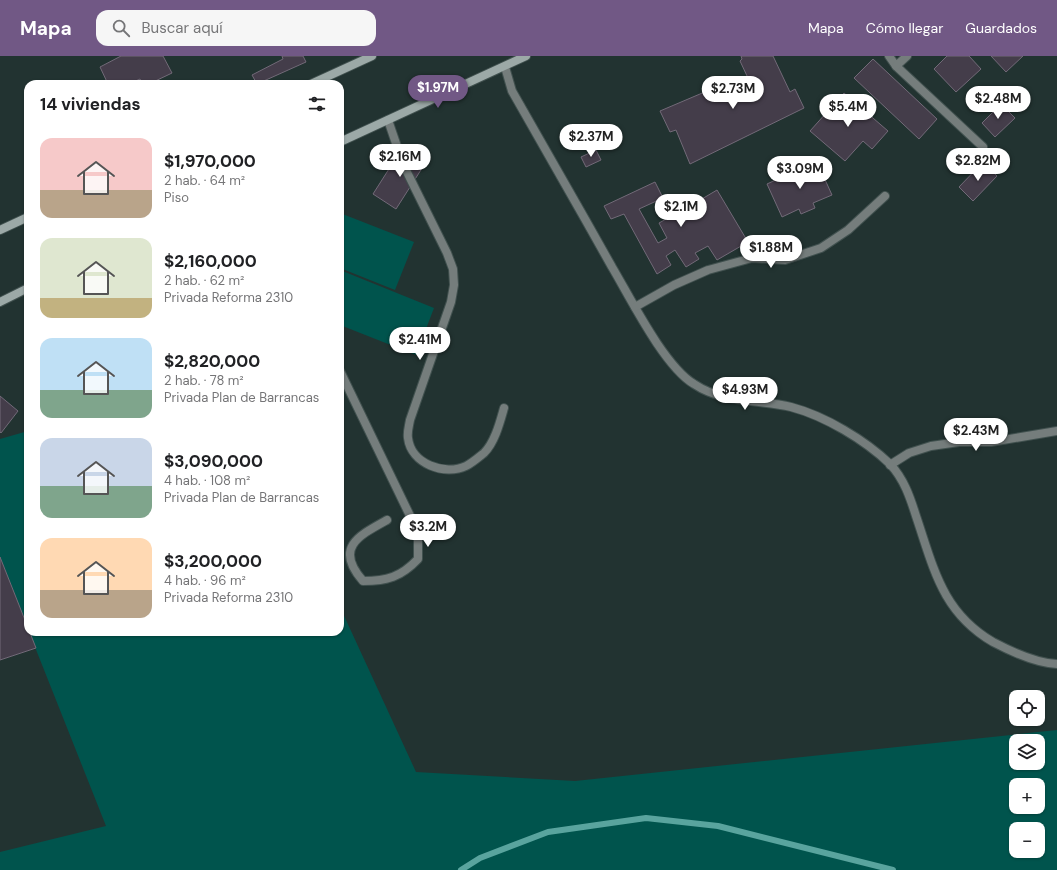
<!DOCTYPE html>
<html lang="es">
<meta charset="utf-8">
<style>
body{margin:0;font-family:"DM Sans",sans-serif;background:#f6f6f6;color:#202124;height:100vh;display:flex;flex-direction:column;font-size:15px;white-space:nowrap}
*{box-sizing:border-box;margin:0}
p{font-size:13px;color:#757577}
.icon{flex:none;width:22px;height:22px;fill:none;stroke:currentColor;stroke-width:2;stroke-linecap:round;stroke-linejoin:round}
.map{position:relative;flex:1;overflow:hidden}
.side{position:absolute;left:24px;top:24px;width:320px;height:556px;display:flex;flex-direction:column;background:#fff;border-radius:12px;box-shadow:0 1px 3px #0004}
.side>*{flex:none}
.controls{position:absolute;left:1009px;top:634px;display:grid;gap:8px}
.controls a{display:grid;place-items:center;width:36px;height:36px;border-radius:8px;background:#fff;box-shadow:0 1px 3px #0004;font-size:20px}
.price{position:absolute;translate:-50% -34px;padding:0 9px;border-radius:14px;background:#fff;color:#222;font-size:13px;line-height:26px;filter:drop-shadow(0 1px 2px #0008)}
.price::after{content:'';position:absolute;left:50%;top:24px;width:12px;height:9px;margin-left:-6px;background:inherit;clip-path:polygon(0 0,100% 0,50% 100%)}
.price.current{background:#715885;color:#fff}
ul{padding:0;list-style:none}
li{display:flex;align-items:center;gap:12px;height:100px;padding:0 16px}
li span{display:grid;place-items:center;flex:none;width:112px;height:80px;border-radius:12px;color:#555}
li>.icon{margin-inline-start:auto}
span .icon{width:48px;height:48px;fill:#fffc;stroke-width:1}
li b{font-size:17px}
h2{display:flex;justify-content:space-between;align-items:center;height:48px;padding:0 16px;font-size:17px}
header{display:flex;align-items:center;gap:24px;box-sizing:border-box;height:56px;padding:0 20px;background:#715885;color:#fff}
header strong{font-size:19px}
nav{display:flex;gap:22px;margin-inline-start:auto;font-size:14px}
.search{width:280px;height:36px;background:#f6f6f6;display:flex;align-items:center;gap:10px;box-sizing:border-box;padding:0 14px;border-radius:12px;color:#757577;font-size:15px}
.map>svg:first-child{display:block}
.green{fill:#00544d;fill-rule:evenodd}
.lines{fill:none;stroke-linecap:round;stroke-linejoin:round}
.stream{stroke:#59a49e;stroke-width:6}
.building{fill:#443d4a;stroke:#726a78}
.service-casing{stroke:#41514f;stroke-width:10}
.minor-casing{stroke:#41514f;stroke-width:10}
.secondary-casing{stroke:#41514f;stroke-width:10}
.service{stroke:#757d7c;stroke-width:8}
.minor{stroke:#757d7c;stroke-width:8}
.secondary{stroke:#9ca9a7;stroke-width:8}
</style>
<header>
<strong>Mapa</strong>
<div class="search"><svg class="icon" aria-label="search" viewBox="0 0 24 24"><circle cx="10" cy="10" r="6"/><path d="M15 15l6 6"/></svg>Buscar aquí</div>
<nav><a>Mapa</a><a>Cómo llegar</a><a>Guardados</a></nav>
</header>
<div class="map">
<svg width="1057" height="814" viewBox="0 0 1057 814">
<rect width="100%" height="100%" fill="#223331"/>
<!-- green -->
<g class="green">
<path d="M340 157 414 186 395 234 340 212Z"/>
<path d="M340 214 434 252 416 299 340 269Z"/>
<path d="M28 375V572L0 501V383Z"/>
<path d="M340 551 416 716 575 725 1057 674V814H0V796L106 770 29 576H340ZM1016 685H1038V707H1016ZM1016 729H1038V751H1016ZM1016 773H1038V795H1016Z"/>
</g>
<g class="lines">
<!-- stream -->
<path class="stream" d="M461 814 480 802 548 776 646 762 718 770 893 814"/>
</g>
<!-- building -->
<g class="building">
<path d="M121 0H163L172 17 149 28H143L140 23 129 28H108L100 11Z"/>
<path d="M282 0H303L306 6 257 28 252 19 283 3Z"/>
<path d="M741 0H773L790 36 795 33 804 52 690 108 676 74 670 76 660 55 707 35 709 39 748 22 740 5 742 3Z"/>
<path d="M947 0H969L981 13 956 36 934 13Z"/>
<path d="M991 0H1023L1006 16Z"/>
<path d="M873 3 937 63 919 83 854 22Z"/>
<path d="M844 37 888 75 872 93 863 85 845 105 810 75Z"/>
<path d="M1001 48 1015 62 995 81 982 67Z"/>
<path d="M403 91 426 106 396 153 373 138Z"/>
<path d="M596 94 601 104 586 111 581 101Z"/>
<path d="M817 106 832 139 813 147 815 152 801 158 799 153 782 161 767 128 784 120 789 114H798Z"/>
<path d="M983 106 997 120 973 145 959 131Z"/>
<path d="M655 126 663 142 639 153 658 187 667 182 659 167 675 158 680 168 690 162 685 153 717 134 748 186 717 204 708 190 695 197 699 203 686 211 675 194 666 200 671 209 657 218 624 158 611 163 604 150Z"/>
<path d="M0 340 18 355 1 377 0 376Z"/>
<path d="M0 501 36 592 0 604Z"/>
</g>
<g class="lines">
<defs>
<g id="service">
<path d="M889 0 896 10 983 91"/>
<path d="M896 10 907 0"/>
</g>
<g id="minor">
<path d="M505 11 512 35C545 93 579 152 612 211 631 243 664 310 694 328 724 348 758 343 791 351 825 360 865 384 890 408 904 423 910 441 916 460 934 513 942 556 993 586 1012 596 1036 607 1057 608"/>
<path d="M388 64 403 108 447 197 453 213 454 229 451 246 410 364C409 370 407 376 408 382 411 408 445 420 466 410 472 407 479 401 484 397 495 386 500 366 504 352"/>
<path d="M635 251 674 229 708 214 752 202 785 204 821 192 848 174 885 140"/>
<path d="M340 315 414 468 418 484V503C401 521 387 525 363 525 334 492 358 480 387 464"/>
<path d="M890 409 909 397 931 390 959 386H991L1057 375"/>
</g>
<g id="secondary">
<path d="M311 28 372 0"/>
<path d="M340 86 526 0"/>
<path d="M0 174 28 161"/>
<path d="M0 246 28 232"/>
</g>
</defs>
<!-- service casing -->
<use href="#service" class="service-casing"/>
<!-- minor casing -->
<use href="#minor" class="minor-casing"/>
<!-- secondary casing -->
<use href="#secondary" class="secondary-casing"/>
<!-- service -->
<use href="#service" class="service"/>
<!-- minor -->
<use href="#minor" class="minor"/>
<!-- secondary -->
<use href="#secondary" class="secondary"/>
</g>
</svg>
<div class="controls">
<a><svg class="icon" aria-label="locate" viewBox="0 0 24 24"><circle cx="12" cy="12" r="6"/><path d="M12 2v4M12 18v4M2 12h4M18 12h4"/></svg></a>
<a><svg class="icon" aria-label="layers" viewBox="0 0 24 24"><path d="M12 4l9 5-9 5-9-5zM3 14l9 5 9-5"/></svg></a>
<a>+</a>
<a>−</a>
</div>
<b class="price current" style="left:438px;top:53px">$1.97M</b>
<b class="price" style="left:733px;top:54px">$2.73M</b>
<b class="price" style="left:998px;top:64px">$2.48M</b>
<b class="price" style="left:848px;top:72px">$5.4M</b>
<b class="price" style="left:591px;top:102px">$2.37M</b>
<b class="price" style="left:400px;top:122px">$2.16M</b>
<b class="price" style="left:978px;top:126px">$2.82M</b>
<b class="price" style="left:800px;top:134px">$3.09M</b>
<b class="price" style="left:681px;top:172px">$2.1M</b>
<b class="price" style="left:771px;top:213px">$1.88M</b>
<b class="price" style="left:420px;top:305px">$2.41M</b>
<b class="price" style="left:745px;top:355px">$4.93M</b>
<b class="price" style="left:976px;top:396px">$2.43M</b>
<b class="price" style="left:428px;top:492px">$3.2M</b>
<section class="side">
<h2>14 viviendas<svg class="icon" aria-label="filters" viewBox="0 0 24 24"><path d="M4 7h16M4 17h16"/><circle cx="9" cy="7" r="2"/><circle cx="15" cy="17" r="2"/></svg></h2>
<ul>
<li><span style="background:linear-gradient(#f6c9c9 65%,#b9a48a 0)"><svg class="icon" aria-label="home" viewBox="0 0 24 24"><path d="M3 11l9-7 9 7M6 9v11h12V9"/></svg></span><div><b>$1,970,000</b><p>2 hab. · 64 m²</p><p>Piso</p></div></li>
<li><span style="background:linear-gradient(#dfe7d0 75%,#c2b280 0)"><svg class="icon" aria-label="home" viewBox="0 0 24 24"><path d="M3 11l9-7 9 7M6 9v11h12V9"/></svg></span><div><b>$2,160,000</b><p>2 hab. · 62 m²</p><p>Privada Reforma 2310</p></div></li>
<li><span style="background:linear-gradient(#bfe0f5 65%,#7fa58c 0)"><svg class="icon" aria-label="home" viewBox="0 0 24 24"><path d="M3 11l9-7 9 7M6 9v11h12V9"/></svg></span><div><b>$2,820,000</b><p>2 hab. · 78 m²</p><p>Privada Plan de Barrancas</p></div></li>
<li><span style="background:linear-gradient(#c9d6e8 60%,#7fa58c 0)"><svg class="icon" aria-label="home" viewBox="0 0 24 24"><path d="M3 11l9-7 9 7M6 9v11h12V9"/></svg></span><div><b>$3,090,000</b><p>4 hab. · 108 m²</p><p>Privada Plan de Barrancas</p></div></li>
<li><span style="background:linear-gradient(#ffd9b3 65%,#b9a48a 0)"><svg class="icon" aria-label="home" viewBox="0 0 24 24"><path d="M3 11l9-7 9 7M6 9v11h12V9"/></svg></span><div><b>$3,200,000</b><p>4 hab. · 96 m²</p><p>Privada Reforma 2310</p></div></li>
</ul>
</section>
</div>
